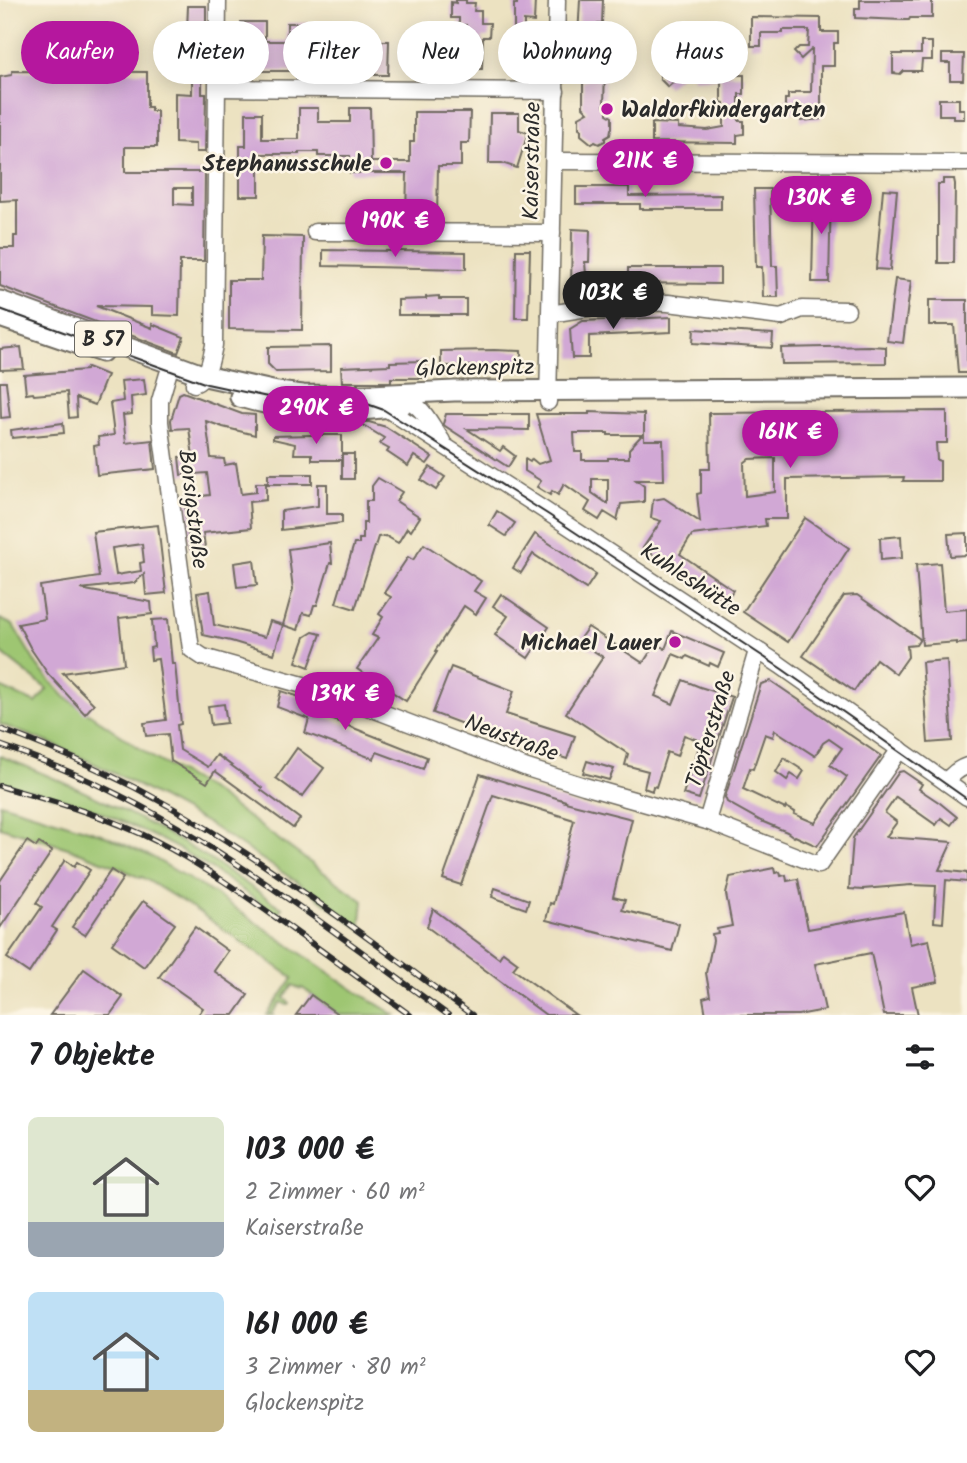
<!DOCTYPE html>
<html lang="de">
<meta charset="utf-8">
<style>
body{margin:0;font-family:Kalam,sans-serif;background:#f6f6f6;color:#202124;height:100vh;display:flex;flex-direction:column;font-size:26px;white-space:nowrap}
*{box-sizing:border-box;margin:0}
p{font-size:23px;color:#757577}
.icon{flex:none;width:38px;height:38px;fill:none;stroke:currentColor;stroke-width:2;stroke-linecap:round;stroke-linejoin:round}
.map{position:relative;height:1015px;overflow:hidden}
.drawer{display:flex;flex-direction:column;background:#fff;flex:1}
.drawer>*{flex:none}
.guide{position:absolute;left:21px;top:21px;width:926px;height:63px;display:flex;gap:14px}
.price{position:absolute;translate:-50% -60px;padding:0 16px;border-radius:24px;background:#b5179e;color:#fff;font-size:23px;line-height:46px;filter:drop-shadow(0 2px 4px #0008)}
.price::after{content:'';position:absolute;left:50%;top:42px;width:21px;height:16px;margin-left:-10px;background:inherit;clip-path:polygon(0 0,100% 0,50% 100%)}
.price.active{background:#222;color:#fff}
ul{padding:0;list-style:none}
li{display:flex;align-items:center;gap:21px;height:175px;padding:0 28px}
li span{display:grid;place-items:center;flex:none;width:196px;height:140px;border-radius:10px;color:#555}
li>.icon{margin-inline-start:auto}
span .icon{width:84px;height:84px;fill:#fffc;stroke-width:1}
li b{font-size:30px}
h2{display:flex;justify-content:space-between;align-items:center;height:84px;padding:0 28px;font-size:30px}
.pill{padding:0 24px;border-radius:32px;background:#fff;box-shadow:0 4px 18px #0003;font-size:24px;line-height:63px}
.pill.active{background:#b5179e;color:#fff}
.map>svg:first-child{display:block}
.green{fill:#9ec672;stroke:#64784e;stroke-width:2}
.building{fill:#d1a8d5;fill-rule:evenodd}
.lines{fill:none;stroke-linecap:round;stroke-linejoin:round}
.minor-casing{stroke:#6f6b60;stroke-width:19}
.major-casing{stroke:#6f6b60;stroke-width:23}
.minor{stroke:#fff;stroke-width:16}
.major{stroke:#fff;stroke-width:19}
.tram{stroke:#2b2b2b;stroke-width:2}
.rail-casing{stroke:#2b2b2b;stroke-width:6}
.rail{stroke:#fcf5e5;stroke-width:3.5;stroke-dasharray:10;stroke-linecap:butt}
.poi-dot{fill:#b5179e;stroke:#fcf5e5;stroke-width:2.5}
.labels{text-anchor:middle;stroke-width:5;stroke-linejoin:round;paint-order:stroke}
.shield{fill:#fcf5e5;stroke:#6a6863;stroke-width:2}
.shield-label{font-size:21px;font-weight:bold;fill:#2b2b2b}
.poi-label{font-size:23px;font-weight:bold;fill:#2b2b2b;stroke:#fcf5e5;text-anchor:end}
.street-label{font-size:23px;fill:#2b2b2b;stroke:#fcf5e5}
</style>
<div class="map">
<svg width="967" height="1015" viewBox="0 0 967 1015">
<rect width="100%" height="100%" fill="#fcf5e5"/>
<filter id="ink" filterUnits="userSpaceOnUse"><feTurbulence type="fractalNoise" baseFrequency=".0143" numOctaves="2"/><feDisplacementMap in="SourceGraphic" scale="14" xChannelSelector="R" yChannelSelector="G"/><feConvolveMatrix kernelMatrix="1 2 1 2 8 2 1 2 1" color-interpolation-filters="sRGB"/></filter>
<filter id="wash" filterUnits="userSpaceOnUse"><feTurbulence type="fractalNoise" baseFrequency=".00686" numOctaves="4" result="noise"/><feDisplacementMap in="SourceGraphic" scale="28" xChannelSelector="R" yChannelSelector="G"/><feGaussianBlur stdDeviation="1.57" result="paint"/><feColorMatrix in="noise" values="0 0 0 0 0 0 0 0 0 0 0 0 0 0 0 0 0 1.4 0 .05"/><feComposite in="paint" operator="in"/></filter>
<g filter="url(#wash)">
<rect width="100%" height="100%" fill="#ece2c1"/>
<!-- green -->
<g class="green">
<path d="M0 619 13 625 38 667 65 697 154 758 212 791 363 901 360 929 297 882 207 823 124 778 55 745 0 724V687L36 703 47 689 0 652Z"/>
<path d="M0 756C66 782 132 812 193 849 223 867 252 888 282 908L277 915C248 894 219 873 189 855 155 835 118 819 82 805 55 795 27 790 0 782Z"/>
<path d="M0 803 101 834 152 857 216 895 357 992 395 1015H339L311 995V994L302 988 300 989 293 985 284 998 289 1002V1005H287L281 1002 272 1014 273 1015H267L293 978 193 908 142 877 140 878 118 867 68 848 0 827Z"/>
</g>
<g id="blocks">
<!-- building -->
<g class="building">
<path d="M456 0H466V3H475L474 11H481V23H490L489 37H483L482 69H470V46H466V25H459V18H451V2L456 3Z"/>
<path d="M517 0H535L534 22 524 21V38L534 40 533 71 530 72H517L518 50H516V32H514V4H517Z"/>
<path d="M580 0H603L602 23H598L597 68 580 67 581 37H578Z"/>
<path d="M860 0H932V18H910L909 20H903L855 18V8H860Z"/>
<path d="M188 6H206V30H187Z"/>
<path d="M751 17 821 18V32H838V43H834V66H821V119L801 121V112H785V99H788V94H795V92H811L812 49 801 59 794 52 799 47H808L809 30H783V33H761V46H751Z"/>
<path d="M241 22H265V41H287V23H312V71H241Z"/>
<path d="M341 24 350 25 349 71H340Z"/>
<path d="M680 29 684 36 739 40 738 63 727 75H744V94H739V121H744V134L737 135V143L652 142V123L678 124V128L707 130 724 127V103L721 102V78L694 80 689 68 668 87 660 79V52H658V39L665 33H676Z"/>
<path d="M375 41H389L388 75H375Z"/>
<path d="M422 41H435V69L422 68Z"/>
<path d="M921 42H932V60H922L921 71H903L900 74 893 73V54H921Z"/>
<path d="M942 54H964L963 80H950V63H942Z"/>
<path d="M605 68 604 106 607 108V114L612 117V128L611 129 610 135 605 138V141L599 144 595 142 592 144 581 135V129L579 128V117L588 112 583 107V82Z"/>
<path d="M12 71 147 72V107H151V111H157V147H125V172H205L204 261H180L179 316 152 315V307L96 306 152 328V324L184 337 178 353 0 286V248H14V236H17V200L0 201V77L12 75ZM174 188H192V205L174 204Z"/>
<path d="M192 73H202V94H206L205 152H196V144L175 143V93L192 94Z"/>
<path d="M939 99H959V109H964V119H953V115H939Z"/>
<path d="M299 108H318V122H350V108H370L371 162H410V142H414V112H470L469 143H461V166H438L437 217H406L407 173H350V156H318V152H299V154H259V196H240V146H246V113H262V139H299Z"/>
<path d="M490 113H519V130L528 133 517 168 502 163H489Z"/>
<path d="M943 179H954L955 184 954 263H938V184H943Z"/>
<path d="M576 187H629V196L721 195V209H640V204H576Z"/>
<path d="M754 189H770L772 266H777L778 297H763L762 267H756Z"/>
<path d="M814 189 831 190 829 282H812Z"/>
<path d="M883 189 897 190 890 270 876 269Z"/>
<path d="M572 229 590 230 589 262H585L587 288H580V292H571Z"/>
<path d="M262 236 303 237 302 330 229 329V280H261Z"/>
<path d="M323 250 466 252V269L323 266Z"/>
<path d="M516 250H530L528 318H515Z"/>
<path d="M628 268H720V284L628 283Z"/>
<path d="M895 279 911 281 903 343 887 341Z"/>
<path d="M439 296V299H466V315H398V300L426 299V297Z"/>
<path d="M929 300H967V373H958L954 325H929Z"/>
<path d="M671 317V332L589 336V358H572L570 329 583 321Z"/>
<path d="M694 329 773 334 772 348 693 343Z"/>
<path d="M331 346V371L276 372 268 364V347Z"/>
<path d="M870 346 886 347V363L782 364 781 348Z"/>
<path d="M21 347 24 369 0 370V349Z"/>
<path d="M494 350 521 351V366H441V351Z"/>
<path d="M424 361 425 378H391V382H342L341 367 390 365V362Z"/>
<path d="M87 367 107 375 95 405 76 398 77 417 69 418 67 392 34 395 33 393 26 394 24 375 86 370Z"/>
<path d="M144 379 146 395 131 397 132 414 123 415 126 443 152 440 155 469 97 475 94 446 99 445 98 437 114 435 110 403 123 401 121 381Z"/>
<path d="M0 382H6L10 417 1 418Z"/>
<path d="M183 392 242 414 255 415V435L223 427 206 421 211 458 224 459 225 465 236 463 241 494 256 492V483H266V500L249 502 251 528 203 533 205 547 190 549 185 512H186L184 498 210 495 207 473 181 475 179 457 193 456 189 428 172 429 171 420 179 394Z"/>
<path d="M947 411V443H936L937 460 940 461V481H903L904 477 787 479V519H765L766 526 692 535 680 554 733 590 725 603 643 548 661 521 651 518 653 500 664 498 700 522 697 494 701 493V469H710L709 413ZM775 458V492L745 496 744 463 749 459Z"/>
<path d="M589 412 644 414V440H663L664 480H636L644 486V502L621 504 617 520 604 512 599 520 585 511 590 502 564 484 558 495 552 491 550 495 537 487 541 481 525 471V459L530 462 532 459 538 464 550 460 536 414H589ZM574 433H608V435H642L629 449V458H608V460H582V452H575ZM592 479H608V504L592 493Z"/>
<path d="M446 414H529V430L467 429 500 451 503 447 515 456 508 467 445 426 443 424Z"/>
<path d="M358 422H369L386 427 432 457 427 464 414 456 408 466 387 452 389 449 380 444 384 438Z"/>
<path d="M63 423 64 433 12 438 11 430Z"/>
<path d="M312 435H342V460H312V454H294L295 444 273 439V436Z"/>
<rect x="342" y="454" width="12" height="25"/>
<path d="M430 467 445 477 436 490 421 480Z"/>
<rect x="268" y="474" width="44" height="10"/>
<path d="M378 478 402 492 396 501 420 517 411 531 407 528 398 543 386 536 378 537 355 609 336 603 354 544H359V539H363V523H366V501H372V486Z"/>
<path d="M318 484H327V514H342V523L281 530V511L318 506Z"/>
<path d="M497 511 515 523 506 536 489 525Z"/>
<path d="M805 518 849 548 788 642 743 612Z"/>
<path d="M158 525 166 593 146 595 144 574 134 583 80 589 151 602 152 614 119 618 124 664 63 673 94 704 85 714 48 674 31 649 18 624 45 619 40 586 99 577 93 532ZM142 544 144 562 140 563 141 571 116 575 112 548Z"/>
<path d="M967 533V555L950 556 948 534Z"/>
<path d="M535 534 596 574 586 589 533 554 521 573 513 568Z"/>
<path d="M901 536 902 558 881 560 880 538Z"/>
<path d="M330 543 332 563H330L317 605H314L311 615 303 613 298 630 283 625 293 589 288 549Z"/>
<path d="M424 544 481 581 474 591 486 598 476 614 464 606 435 651 437 652 406 701 357 669 378 638 372 635 383 617 379 614 391 597 384 593 408 557 413 560Z"/>
<path d="M254 560 257 585 237 587 234 563Z"/>
<path d="M940 563 944 611 967 609V643L957 644V642L922 645 916 565Z"/>
<path d="M210 591 214 625 265 637 270 621 283 625 274 654 231 641 203 635 197 593Z"/>
<path d="M501 594 549 627 528 658 495 635 508 616 493 606Z"/>
<path d="M857 595 920 639 916 645 907 646 908 657 896 674 876 659 854 691 803 656 844 596Z"/>
<path d="M168 619 172 664H175L181 724 177 725 180 750 208 767 217 755 262 788 261 790 300 819 293 828 215 771 207 783 171 761 168 734 146 736 144 723 166 720 158 659 151 660 150 648 154 647 152 620Z"/>
<path d="M588 627 643 663 656 643 665 649 672 631 724 653 718 667 710 663 709 666 687 656 685 659 673 654 655 696 673 704 683 680 700 687 732 697 699 799 683 794 701 741 684 735 677 756 667 752 656 787 653 786 652 791 644 788 648 771 625 765 628 754 566 713 603 657 578 641Z"/>
<path d="M313 632 321 634 309 667 296 662 305 637Z"/>
<path d="M947 660 952 741 928 743 922 662Z"/>
<path d="M451 667 514 691 506 714 575 736 567 759 497 736V737L433 713Z"/>
<path d="M771 681 881 756 817 846 795 836 794 837 787 832 761 821 727 802 725 797 761 684ZM775 730 815 756 823 743 829 739 842 748 830 765 847 777 815 823 794 814 795 812 786 807 785 809 743 789 750 768 753 769 765 734 773 737Z"/>
<path d="M281 691 328 706 326 717 427 757 423 769 377 752 374 759 305 733 309 719 277 707Z"/>
<path d="M224 704 227 723 211 725 208 706Z"/>
<path d="M297 748 324 768 302 797 276 778Z"/>
<path d="M784 758 804 771 799 779 791 774 787 780 776 772Z"/>
<path d="M587 761 614 769 609 780 583 773Z"/>
<path d="M903 771 922 784 919 789 940 803 957 817 951 825 941 818 936 825 896 797 885 813 897 822 886 837 952 842 939 870 967 873V882L946 880 943 923 934 922 936 886 911 885 863 889V890L849 889 853 838 899 772Z"/>
<path d="M480 774 566 801 565 802 632 819 613 897 625 900 622 910 679 924 672 951 546 920 550 903 553 904 574 820 493 795 461 885 443 879Z"/>
<path d="M27 841 36 847 39 843 52 851 0 928V881Z"/>
<path d="M65 860 74 867 77 862 90 870 52 927 57 930 29 973 7 958 42 907 36 903Z"/>
<path d="M774 868 775 873 780 872 781 876 786 875 787 881 798 879 808 929 904 912 910 944 929 940 938 982 912 987 918 1015H884L871 953 815 964 825 1010 798 1015H706L703 998 710 996 706 973 713 941 712 934 718 933 717 929 732 926 726 894 730 877Z"/>
<path d="M111 870 123 878 85 935 72 927Z"/>
<path d="M495 888 529 900 526 909 492 897Z"/>
<path d="M143 901 175 924 144 967 112 944Z"/>
<path d="M433 909 499 958 503 952 518 963 513 969 576 1015H546L427 927Z"/>
<path d="M195 927 228 951 214 971 248 995 234 1015H198L203 1008 159 977Z"/>
<path d="M84 969 123 997 110 1015H50Z"/>
<path d="M311 995 339 1015H296Z"/>
</g>
</g>
</g>
<g filter="url(#ink)">
<use href="#blocks" fill-opacity="0" stroke="#6f6b60" stroke-width="2"/>
<g class="lines">
<defs>
<g id="minor">
<path d="M218 88 556 91"/>
<path d="M554 161 967 163"/>
<path d="M315 232 552 233"/>
<path d="M550 314 612 304 639 302 668 303 781 317 802 309 847 310"/>
<path d="M168 374 160 401V422L191 649 203 657 328 692 527 768 584 786 707 821 819 865 900 749"/>
<path d="M194 384C209 378 211 359 214 345L218 0"/>
<path d="M395 396C424 403 427 420 442 441"/>
<path d="M548 402 557 0"/>
<path d="M384 407 544 510 780 665 967 797"/>
<path d="M946 782C952 774 958 769 967 766"/>
<path d="M707 821 757 651"/>
</g>
<g id="major">
<path d="M0 301 205 376 277 392 303 395 350 396 454 391 967 388"/>
<path d="M0 317 102 352"/>
<path d="M240 397C278 408 317 413 356 410 371 410 386 407 401 406"/>
</g>
</defs>
<!-- minor casing -->
<use href="#minor" class="minor-casing"/>
<!-- major casing -->
<use href="#major" class="major-casing"/>
<!-- minor -->
<use href="#minor" class="minor"/>
<!-- major -->
<use href="#major" class="major"/>
<!-- tram -->
<path class="tram" d="M0 309 207 384 277 399 306 403 367 404 384 410 549 515 782 669 967 799"/>
<defs>
<g id="rail">
<path d="M0 729C72 755 142 788 206 828 299 885 385 951 472 1015"/>
<path d="M0 745C70 769 138 802 201 841 286 894 367 956 448 1015"/>
<path d="M0 786C52 801 107 816 156 841 203 865 246 896 289 927 330 957 370 986 410 1015"/>
</g>
</defs>
<!-- rail casing -->
<use href="#rail" class="rail-casing"/>
<!-- rail -->
<use href="#rail" class="rail"/>
</g>
</g>
<!-- markers -->
<g class="poi-dot">
<circle cx="607" cy="109" r="7"/>
<circle cx="386" cy="163" r="7"/>
<circle cx="675" cy="642" r="7"/>
</g>
<g class="labels">
<!-- shield labels -->
<rect class="shield" x="75" y="321.5" width="56" height="35" rx="5"/>
<g class="shield-label">
<text x="103" y="346">B 57</text>
</g>
<!-- poi labels -->
<g class="poi-label">
<text x="621" y="117" text-anchor="start">Waldorfkindergarten</text>
<text x="372" y="171">Stephanusschule</text>
<text x="661" y="650">Michael Lauer</text>
</g>
<!-- street labels -->
<g class="street-label">
<text transform="translate(531 161) rotate(-89)" y="8">Kaiserstraße</text>
<text transform="translate(475 367) rotate(-1)" y="8">Glockenspitz</text>
<text transform="translate(194 509) rotate(83)" y="8">Borsigstraße</text>
<text transform="translate(691 579) rotate(33)" y="8">Kuhleshütte</text>
<text transform="translate(710 729) rotate(-73)" y="8">Töpferstraße</text>
<text transform="translate(512 737) rotate(20)" y="8">Neustraße</text>
</g>
</g>
</svg>
<b class="price" style="left:645px;top:199px">211K €</b>
<b class="price" style="left:821px;top:236px">130K €</b>
<b class="price" style="left:395px;top:259px">190K €</b>
<b class="price active" style="left:613px;top:331px">103K €</b>
<b class="price" style="left:316px;top:446px">290K €</b>
<b class="price" style="left:790px;top:470px">161K €</b>
<b class="price" style="left:345px;top:732px">139K €</b>
<div class="guide">
<a class="pill active">Kaufen</a>
<a class="pill">Mieten</a>
<a class="pill">Filter</a>
<a class="pill">Neu</a>
<a class="pill">Wohnung</a>
<a class="pill">Haus</a>
</div>
</div>
<section class="drawer">
<h2>7 Objekte<svg class="icon" aria-label="filters" viewBox="0 0 24 24"><path d="M4 7h16M4 17h16"/><circle cx="9" cy="7" r="2"/><circle cx="15" cy="17" r="2"/></svg></h2>
<ul>
<li><span style="background:linear-gradient(#dfe7d0 75%,#9aa5b1 0)"><svg class="icon" aria-label="home" viewBox="0 0 24 24"><path d="M3 11l9-7 9 7M6 9v11h12V9"/></svg></span><div><b>103 000 €</b><p>2 Zimmer · 60 m²</p><p>Kaiserstraße</p></div><svg class="icon" aria-label="heart" viewBox="0 0 24 24"><path d="M12 20l-8-8c-3-5 5-10 8-4 3-6 11-1 8 4z"/></svg></li>
<li><span style="background:linear-gradient(#bfe0f5 70%,#c2b280 0)"><svg class="icon" aria-label="home" viewBox="0 0 24 24"><path d="M3 11l9-7 9 7M6 9v11h12V9"/></svg></span><div><b>161 000 €</b><p>3 Zimmer · 80 m²</p><p>Glockenspitz</p></div><svg class="icon" aria-label="heart" viewBox="0 0 24 24"><path d="M12 20l-8-8c-3-5 5-10 8-4 3-6 11-1 8 4z"/></svg></li>
</ul>
</section>
